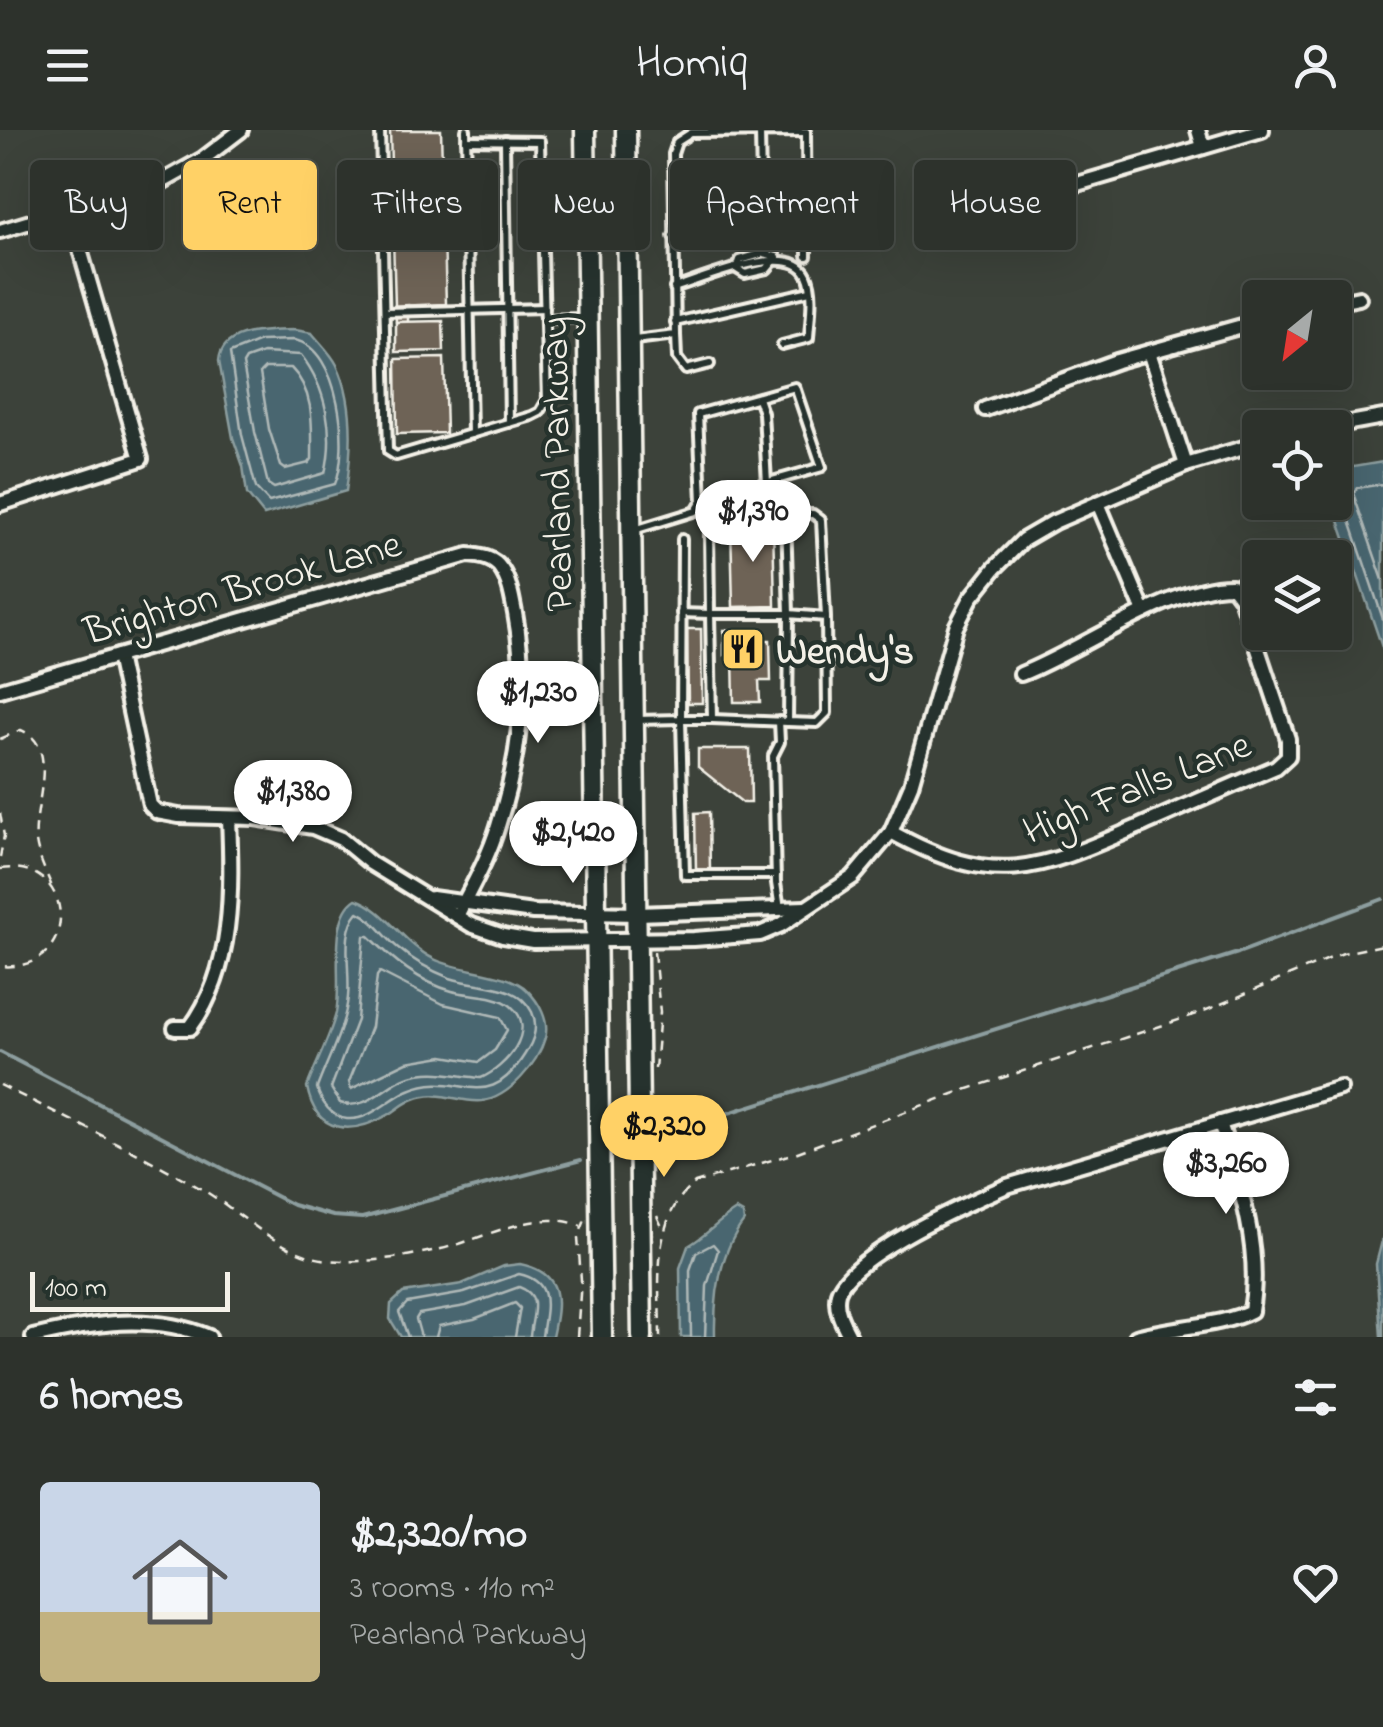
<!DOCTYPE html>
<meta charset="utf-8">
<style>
body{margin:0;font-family:"Indie Flower",sans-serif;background:#353a34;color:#f1f3f6;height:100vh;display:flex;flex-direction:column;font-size:38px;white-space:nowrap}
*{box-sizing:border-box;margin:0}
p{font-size:32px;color:#a7aaa9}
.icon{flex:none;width:55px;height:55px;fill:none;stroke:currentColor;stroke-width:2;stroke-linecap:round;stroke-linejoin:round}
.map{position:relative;height:1207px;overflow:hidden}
.side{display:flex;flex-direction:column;background:#2d322c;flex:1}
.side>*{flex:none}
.guide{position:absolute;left:30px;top:30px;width:1325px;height:90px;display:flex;gap:20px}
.needle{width:65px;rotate:210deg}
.fabs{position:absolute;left:1242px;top:150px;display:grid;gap:20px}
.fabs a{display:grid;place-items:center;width:110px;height:110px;border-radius:10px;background:#2d322c;box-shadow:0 10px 40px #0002,0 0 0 2px #484d48;font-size:50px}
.scale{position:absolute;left:30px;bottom:25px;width:200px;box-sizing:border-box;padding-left:10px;border:5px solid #f4f1e8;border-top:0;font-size:28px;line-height:35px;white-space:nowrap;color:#f4f1e8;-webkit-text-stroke:8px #26332d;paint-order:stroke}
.price{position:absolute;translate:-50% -85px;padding:0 22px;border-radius:35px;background:#fff;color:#222;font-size:32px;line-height:65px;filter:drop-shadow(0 2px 5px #0008)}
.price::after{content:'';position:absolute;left:50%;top:60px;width:30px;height:22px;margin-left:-15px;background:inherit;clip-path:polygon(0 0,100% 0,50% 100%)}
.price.current{background:#ffd166;color:#111}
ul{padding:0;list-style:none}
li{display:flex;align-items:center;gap:30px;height:250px;padding:0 40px}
li span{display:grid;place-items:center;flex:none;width:280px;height:200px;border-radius:10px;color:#555}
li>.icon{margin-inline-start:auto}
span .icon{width:120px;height:120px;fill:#fffc;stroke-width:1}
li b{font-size:42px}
h2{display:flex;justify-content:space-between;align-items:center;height:120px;padding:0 40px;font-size:42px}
.pill{padding:0 35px;border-radius:10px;background:#2d322c;box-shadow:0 10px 40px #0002,0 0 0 2px #484d48;font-size:35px;line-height:90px}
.pill.current{background:#ffd166;color:#111}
header{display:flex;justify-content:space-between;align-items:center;height:130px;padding:0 40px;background:#2d322c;font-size:45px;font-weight:600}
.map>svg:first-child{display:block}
.water{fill:#49666f;stroke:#8d9e9f;stroke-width:2.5}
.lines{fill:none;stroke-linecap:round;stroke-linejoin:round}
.shore{stroke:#b0b9b8;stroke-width:2.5}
.stream{stroke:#8d9e9f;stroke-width:4}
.building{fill:#6e6457;stroke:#f4f1e8;stroke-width:2.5}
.service-casing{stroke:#f4f1e8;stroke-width:14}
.minor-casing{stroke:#f4f1e8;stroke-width:20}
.secondary-casing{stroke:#f4f1e8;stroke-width:25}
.path{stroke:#f4f1e8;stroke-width:2.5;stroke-dasharray:10 8;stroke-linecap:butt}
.service{stroke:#26332d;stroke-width:6}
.minor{stroke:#26332d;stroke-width:12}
.secondary{stroke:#26332d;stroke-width:18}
.labels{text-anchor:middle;stroke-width:9;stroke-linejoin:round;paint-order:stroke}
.street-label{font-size:40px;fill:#f4f1e8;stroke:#26332d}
.poi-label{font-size:40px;font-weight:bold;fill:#f4f1e8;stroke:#26332d;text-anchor:start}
</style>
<header><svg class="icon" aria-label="menu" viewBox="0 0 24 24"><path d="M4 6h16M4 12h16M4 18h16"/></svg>Homiq<svg class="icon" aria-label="person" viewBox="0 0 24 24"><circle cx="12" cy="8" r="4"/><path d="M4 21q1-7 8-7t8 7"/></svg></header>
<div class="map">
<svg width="1383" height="1207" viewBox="0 0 1383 1207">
<rect width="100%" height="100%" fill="#3c423a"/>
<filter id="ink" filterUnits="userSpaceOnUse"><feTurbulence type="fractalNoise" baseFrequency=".01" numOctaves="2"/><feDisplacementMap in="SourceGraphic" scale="20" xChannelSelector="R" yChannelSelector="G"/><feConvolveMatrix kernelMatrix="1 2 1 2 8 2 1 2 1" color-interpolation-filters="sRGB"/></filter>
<g filter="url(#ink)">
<!-- water -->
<g class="water">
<path d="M295 200 312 203C320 213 331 223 337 235 355 272 352 322 346 361L264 385 247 364 243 336 233 308 219 231C222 198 269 201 295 200Z"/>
<path d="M1383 332V520L1333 373 1335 340Z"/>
<path d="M356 769C386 779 404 815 434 829 459 842 509 841 527 860 539 872 550 891 545 908 538 933 509 968 482 971 458 973 440 959 414 969 405 972 397 980 388 985 352 1005 316 1005 307 957 316 933 330 907 336 883 343 852 327 787 356 769Z"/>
<path d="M736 1080 743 1084 744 1091C719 1123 714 1168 715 1207H681L680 1138 688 1116C706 1106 718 1091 736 1080Z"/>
<path d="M1383 1107V1207H1381L1376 1134Z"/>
<path d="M520 1134C564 1143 560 1171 552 1207H401L390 1189 391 1174 403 1163 462 1154 504 1136Z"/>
</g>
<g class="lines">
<!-- shore -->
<g class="shore">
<path d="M294 210C340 218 350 320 335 354L269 372 256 358 242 305 230 223 260 211Z"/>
<path d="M263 223 301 225C326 257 335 303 325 343L274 358 268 354 255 302 243 234 246 229Z"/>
<path d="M291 238C315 262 312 296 312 329L309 333 285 339 281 336 269 299 260 243 265 238Z"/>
<path d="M1383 354 1357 358 1353 363 1383 450"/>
<path d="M1335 363 1343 370 1383 489"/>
<path d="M358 782C374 789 384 806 397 817 412 830 432 841 450 848 479 858 516 851 532 882 538 895 535 907 528 919 486 991 462 937 409 960 390 968 370 991 347 989 331 987 321 972 317 958 328 928 345 898 348 867 351 840 340 802 358 782Z"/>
<path d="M364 806H369C393 830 419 852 452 861 469 866 497 864 511 876 539 900 505 938 481 948 455 946 433 938 407 947 385 955 366 982 340 973L331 958 357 890Z"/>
<path d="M380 842 443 874 500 887 507 900 495 920 479 932 443 926 407 932 351 959 349 952 371 897 377 846Z"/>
<path d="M408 1207 399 1182 407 1173 464 1163 519 1144C556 1152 545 1180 542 1207"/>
<path d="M421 1207 416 1189 419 1184 466 1176 519 1157C544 1166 531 1186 530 1207"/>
<path d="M436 1207 439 1196 474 1189 515 1173 520 1178 515 1207"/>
<path d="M691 1207 690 1140 696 1123 713 1114 718 1120 707 1156 705 1207"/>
</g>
<!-- stream -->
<g class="stream">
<path d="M0 922 293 1075 333 1086 362 1088 581 1030"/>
<path d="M665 1003 1238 823 1383 769"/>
</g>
</g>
<!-- building -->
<g class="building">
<path d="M390 0H441L446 174 395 176Z"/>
<path d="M408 175V192H396L395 176Z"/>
<path d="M443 191 444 221 396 222V192Z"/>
<path d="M444 228 446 303 397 304 396 229Z"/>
<path d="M773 393 775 476 733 477 731 394Z"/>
<path d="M687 499H701L702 573H688Z"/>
<path d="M724 500H759V510H770L771 551H759L760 572H734L733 525H724Z"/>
<path d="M698 619H750L751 673H743L698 637Z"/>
<path d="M709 682 710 741H696L695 683Z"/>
</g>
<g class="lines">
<defs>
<g id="service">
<path d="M380 0 388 321 396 326 532 286 540 282 547 270 540 11 466 10"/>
<path d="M466 0 472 304"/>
<path d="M760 2 762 108"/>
<path d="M806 2 807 126"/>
<path d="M505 10 509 293"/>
<path d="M673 106 807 108"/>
<path d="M764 123 777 127 767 139 745 144 737 139 740 130Z"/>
<path d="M674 158C703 149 791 110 807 145 815 162 810 189 809 208L782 215"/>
<path d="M385 182 545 178"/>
<path d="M545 189 584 188"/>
<path d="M675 192 810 161"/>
<path d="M676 205 677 228 686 240 710 234"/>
<path d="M634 210 676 205 673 24 677 12 691 3 806 2"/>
<path d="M758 268 763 283 767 353"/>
<path d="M634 400 696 381 702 371 822 337 795 257 698 284 702 371"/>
<path d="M681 483 710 484 709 397"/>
<path d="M712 589 788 592"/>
<path d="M636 590 681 589 682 409"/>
<path d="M779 591 780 612 773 626 776 753 780 779"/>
<path d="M776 745H685L681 589H712L710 484H789L786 388 790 384H813L821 390 826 487 789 484 788 592 817 593 827 583 826 487"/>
</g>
<g id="minor">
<path d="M1198 0 1203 17"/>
<path d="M933 96 1262 0"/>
<path d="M0 101 160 53 203 29 241 0"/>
<path d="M1335 173 1359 168"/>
<path d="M1149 222 1186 335"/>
<path d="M985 279 1117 231 1260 191"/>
<path d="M1322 298 1383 287"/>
<path d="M1098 373 1144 482"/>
<path d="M0 374 141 329 69 82"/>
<path d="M118 526 150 675 157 682 179 686 255 688 313 697 341 709 370 733 471 795 503 806 533 811 694 809 760 804 781 795 853 747 891 702 911 655 956 497 971 468 995 438 1023 410 1054 392 1186 335 1260 313"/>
<path d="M0 560 468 425C481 426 494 428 501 439 510 452 512 468 515 483 528 554 520 627 498 696 488 729 472 756 457 786"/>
<path d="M891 702C996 760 1038 740 1140 696 1186 676 1231 656 1276 637L1288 626V609L1241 468 1232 456C1172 455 1080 521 1021 544"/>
<path d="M432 768 533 782 638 784 805 778"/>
<path d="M175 898H190C234 840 232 758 229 688"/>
<path d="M33 1207C92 1193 152 1183 209 1207"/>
<path d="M850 1207C843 1194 834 1179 838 1163 850 1125 970 1072 1007 1056L1340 958"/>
<path d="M1136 1207C1171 1197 1223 1196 1251 1181 1262 1118 1239 1052 1220 993"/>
</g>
<g id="secondary">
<path d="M585 0 602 1207"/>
<path d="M626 0 642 1207"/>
</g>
</defs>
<!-- service casing -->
<use href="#service" class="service-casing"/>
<!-- minor casing -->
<use href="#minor" class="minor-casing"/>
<!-- secondary casing -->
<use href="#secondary" class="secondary-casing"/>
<!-- path -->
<g class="path">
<path d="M0 609 21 600C62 617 32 678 36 711 38 727 46 742 52 757"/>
<path d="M0 683 4 706 0 727"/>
<path d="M0 739C78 727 82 844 0 836"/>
<path d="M654 822 660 882 655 939"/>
<path d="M0 955C68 989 137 1021 203 1060 242 1083 281 1125 328 1130 364 1134 406 1127 441 1119 484 1109 538 1077 581 1096"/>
<path d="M657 1086 664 1101"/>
<path d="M577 1207 581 1150 578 1108 585 1090"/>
<path d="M660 1207C660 1157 650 1087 695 1053L795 1023 953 964 1197 884 1343 823 1383 815"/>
</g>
<!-- service -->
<use href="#service" class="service"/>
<!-- minor -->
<use href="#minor" class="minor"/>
<!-- secondary -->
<use href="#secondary" class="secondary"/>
</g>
</g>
<!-- icons -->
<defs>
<symbol id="restaurant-square" viewBox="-11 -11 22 22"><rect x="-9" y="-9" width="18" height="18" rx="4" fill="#ffd166" stroke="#26332d"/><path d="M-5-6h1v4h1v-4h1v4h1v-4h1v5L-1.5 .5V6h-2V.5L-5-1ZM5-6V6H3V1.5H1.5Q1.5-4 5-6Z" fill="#111"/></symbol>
</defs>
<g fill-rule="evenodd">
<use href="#restaurant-square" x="718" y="494" width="50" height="50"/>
</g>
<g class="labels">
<!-- street labels -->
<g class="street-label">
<text transform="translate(555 334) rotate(-91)" y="14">Pearland Parkway</text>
<text transform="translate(242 456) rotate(-16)" y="14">Brighton Brook Lane</text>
<text transform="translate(1136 656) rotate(-22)" y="14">High Falls Lane</text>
</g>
<!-- poi labels -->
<g class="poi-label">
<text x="776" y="533">Wendy's</text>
</g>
</g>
</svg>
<div class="fabs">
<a><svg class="needle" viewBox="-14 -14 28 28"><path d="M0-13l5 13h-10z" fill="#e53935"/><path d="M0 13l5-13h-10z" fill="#a7aaa9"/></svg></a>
<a><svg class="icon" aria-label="locate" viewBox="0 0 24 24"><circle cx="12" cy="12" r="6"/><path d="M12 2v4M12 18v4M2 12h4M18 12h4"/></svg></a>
<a><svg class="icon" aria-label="layers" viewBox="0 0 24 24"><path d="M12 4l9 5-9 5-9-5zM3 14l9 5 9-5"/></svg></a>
</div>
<div class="scale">100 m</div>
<b class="price" style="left:753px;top:435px">$1,390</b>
<b class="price" style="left:538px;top:616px">$1,230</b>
<b class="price" style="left:293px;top:715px">$1,380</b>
<b class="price" style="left:573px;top:756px">$2,420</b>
<b class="price current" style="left:664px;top:1050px">$2,320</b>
<b class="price" style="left:1226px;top:1087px">$3,260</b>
<div class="guide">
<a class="pill">Buy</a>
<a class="pill current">Rent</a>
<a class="pill">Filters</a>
<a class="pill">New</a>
<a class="pill">Apartment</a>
<a class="pill">House</a>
</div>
</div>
<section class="side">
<h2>6 homes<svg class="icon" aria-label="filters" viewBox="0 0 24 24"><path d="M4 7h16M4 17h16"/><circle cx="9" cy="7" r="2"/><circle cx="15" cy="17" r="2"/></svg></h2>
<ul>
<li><span style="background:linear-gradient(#c9d6e8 65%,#c2b280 0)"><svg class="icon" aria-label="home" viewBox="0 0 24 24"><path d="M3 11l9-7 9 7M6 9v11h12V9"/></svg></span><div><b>$2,320/mo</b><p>3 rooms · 110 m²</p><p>Pearland Parkway</p></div><svg class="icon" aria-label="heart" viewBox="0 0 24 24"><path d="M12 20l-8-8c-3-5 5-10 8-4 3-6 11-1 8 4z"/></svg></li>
</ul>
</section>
